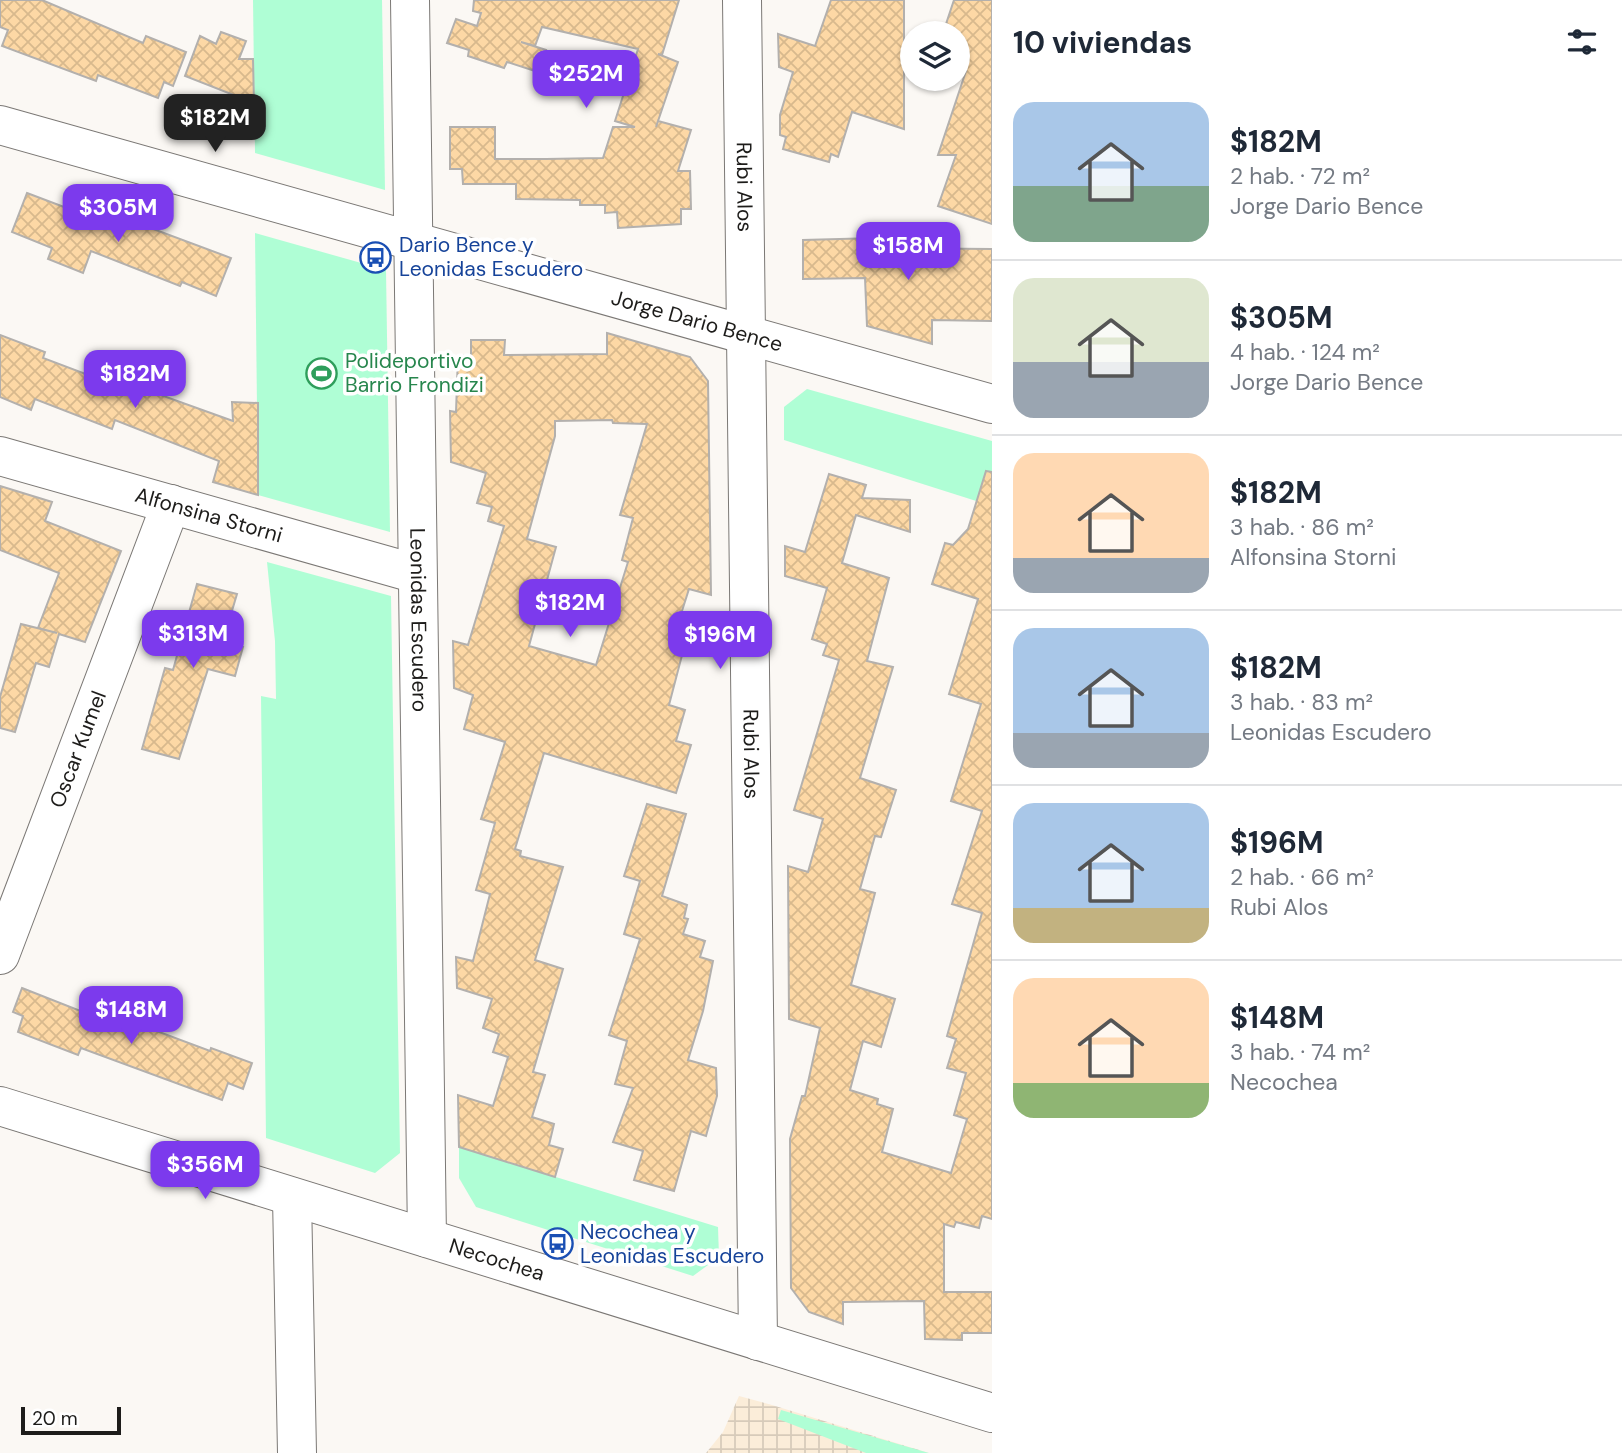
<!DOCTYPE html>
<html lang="es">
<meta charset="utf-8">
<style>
body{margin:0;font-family:"DM Sans",sans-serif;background:#f6f6f7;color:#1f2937;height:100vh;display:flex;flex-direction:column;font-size:26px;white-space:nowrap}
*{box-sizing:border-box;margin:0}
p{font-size:23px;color:#747a83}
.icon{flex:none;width:38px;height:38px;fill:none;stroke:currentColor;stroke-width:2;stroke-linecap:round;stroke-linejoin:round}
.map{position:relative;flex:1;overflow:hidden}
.sheet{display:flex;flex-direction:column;background:#fff;width:630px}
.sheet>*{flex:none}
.tools{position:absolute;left:900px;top:21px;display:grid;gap:14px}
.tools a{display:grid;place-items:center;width:70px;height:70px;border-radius:50%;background:#fff;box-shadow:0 2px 5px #0004;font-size:35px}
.scale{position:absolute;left:21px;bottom:18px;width:100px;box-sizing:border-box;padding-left:7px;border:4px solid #1d1c1a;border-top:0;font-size:19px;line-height:24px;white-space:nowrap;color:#1d1c1a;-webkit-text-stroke:5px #fff;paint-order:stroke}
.price{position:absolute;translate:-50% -60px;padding:0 16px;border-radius:14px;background:#7c3aed;color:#fff;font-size:23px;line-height:46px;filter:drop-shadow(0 2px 4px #0008)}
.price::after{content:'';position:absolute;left:50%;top:42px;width:21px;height:16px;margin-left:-10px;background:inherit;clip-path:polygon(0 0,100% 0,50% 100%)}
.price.on{background:#222;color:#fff}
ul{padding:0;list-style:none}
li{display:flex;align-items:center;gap:21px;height:175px;padding:0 21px}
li+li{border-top:2px solid #e0e1e3}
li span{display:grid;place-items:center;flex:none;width:196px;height:140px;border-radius:21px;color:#555}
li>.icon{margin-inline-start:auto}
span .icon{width:84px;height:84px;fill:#fffc;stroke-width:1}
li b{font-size:30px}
h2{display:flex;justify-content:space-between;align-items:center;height:84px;padding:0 21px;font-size:30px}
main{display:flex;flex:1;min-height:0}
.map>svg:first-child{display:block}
.industrial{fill:url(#industrial-grid)}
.green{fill:#affed5}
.building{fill:url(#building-cross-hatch);stroke:#b3b0ad;stroke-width:2;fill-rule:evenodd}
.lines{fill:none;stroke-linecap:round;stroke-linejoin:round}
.minor-casing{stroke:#7b7875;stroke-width:40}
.major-casing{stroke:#7b7875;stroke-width:40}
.minor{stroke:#fff;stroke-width:38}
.major{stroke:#fff;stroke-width:38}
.labels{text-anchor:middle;stroke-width:7;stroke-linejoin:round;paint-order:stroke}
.street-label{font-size:21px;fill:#1d1c1a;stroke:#fff}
.transit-label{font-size:21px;fill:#164399;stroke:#fff;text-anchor:start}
.leisure-label{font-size:21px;fill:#27864d;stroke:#fff;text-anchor:start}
</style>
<main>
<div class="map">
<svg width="992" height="1453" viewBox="0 0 992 1453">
<defs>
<pattern id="industrial-grid" width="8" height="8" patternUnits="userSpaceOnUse" patternTransform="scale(1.75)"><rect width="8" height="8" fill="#fbedd9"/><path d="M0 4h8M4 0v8" fill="none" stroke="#d7cbba"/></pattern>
<pattern id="building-cross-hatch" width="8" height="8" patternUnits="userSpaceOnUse" patternTransform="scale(1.75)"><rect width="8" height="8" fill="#fdd8a5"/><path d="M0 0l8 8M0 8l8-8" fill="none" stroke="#d8b98d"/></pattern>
</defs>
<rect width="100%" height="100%" fill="#fbf8f4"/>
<!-- industrial -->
<path class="industrial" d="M739 1396 772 1405 929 1453H706L723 1432Z"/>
<!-- green -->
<g class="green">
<path d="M253 0H382L385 190 255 153Z"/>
<path d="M255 233 386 270 390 532 258 495Z"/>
<path d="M807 389 992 441V506L784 440V407Z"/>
<path d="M267 562 391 596 400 1153 375 1173 266 1138 261 696 276 699 275 641Z"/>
<path d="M459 1147 718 1227 719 1257 693 1276 476 1207 459 1178Z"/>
<path d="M781 1410 922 1451 929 1453H866L778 1419Z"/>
</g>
<!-- building -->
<g class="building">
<path d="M0 0H42L143 43 146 36 186 52 173 86 164 82 158 98 98 75 96 81 2 46 8 30 0 27Z"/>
<path d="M474 0H679L662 55 658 54 678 62 656 127 658 121 691 130 678 171H690L691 209H681V224L618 228 617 212 605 213V205H580V200L516 199V184H463L462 169H450V127H495V159H546L603 158 613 127H635L615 121 638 49 542 27 535 46 521 42 546 50 538 72 507 62 504 68 468 56 469 50 447 43 456 19 477 26 481 13 473 11Z"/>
<path d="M831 0H904V129L852 112 838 157 831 154 829 162 783 149 786 137 780 135V115L793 72 779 67 778 34 815 46Z"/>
<path d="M954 0H992V224L938 206 956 155H938L966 71 957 68V33H943Z"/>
<path d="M221 32 246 41 239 59H253L254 103 185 76 200 36 216 44Z"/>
<path d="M27 193 85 215 89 205 231 258 216 296 182 282 180 286 91 251 83 273 48 259 52 248 12 232Z"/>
<path d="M876 238V248L992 249V321L932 320V344L867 326 865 278 803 279V240Z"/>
<path d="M607 333 690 357 708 381 711 595 689 589 674 636 686 640 669 705 685 710 676 741 691 745 676 793 544 753 515 849 521 851 520 856 563 867 535 960 563 969 533 1072 545 1075 532 1117 554 1124 549 1145 563 1149 555 1177 459 1147 458 1095 493 1106 508 1057 493 1052 499 1034 483 1028 492 999 457 988 456 957 473 961 490 894 476 890 495 823 481 819 505 742 464 729 473 695 454 688 453 641 468 645 504 526 488 521 492 507 477 503 486 473 451 462 450 411 456 412 458 355H471V340H505L504 355 607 354ZM612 420 613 423 647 424 620 515 633 518 622 560 628 562 596 665 529 646 556 547 527 539 555 436V421Z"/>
<path d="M0 335 45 352 43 358 96 378 102 364 144 381 141 388 233 421 232 402 258 403V495L213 482 219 461 115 420 112 429 35 399 31 410 0 397Z"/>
<path d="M986 471 992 472V1219L982 1216 979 1228 956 1222 954 1227 944 1224V1292H992V1333H962V1340L925 1339 924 1301 843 1302V1324L809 1312 791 1288 790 1139 802 1096H805L820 1028 789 1019 788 866 808 872 823 819 794 810 839 660 823 655 827 644 812 639 827 588 785 576V546L805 552 829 474 866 485 862 498 910 500V532L856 515 842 563 889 578 867 661 893 667 860 778 896 790 881 837 875 836 860 889 875 893 851 985 895 999 881 1047 863 1041 850 1090 878 1099 877 1104 893 1109 882 1152 951 1173 967 1119 954 1115 966 1073 947 1068 956 1039 947 1036 982 913 952 904 982 811 951 801 981 704 949 694 978 599 932 584 945 543 953 545 968 529Z"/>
<path d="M0 486 52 502 45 521 121 551 85 642 59 634 49 667 36 663 15 732 0 728V697L21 624 57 633 38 628 59 573 0 550Z"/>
<path d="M197 584 237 594 223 641 243 647 235 676 208 669 179 759 142 749 165 668 173 670Z"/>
<path d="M647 804 686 814 662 896 687 905 684 918 688 919 683 934 705 941 700 957 713 961 703 1011 688 1060 716 1068 717 1096 706 1136 691 1131 674 1191 634 1180 643 1151 613 1142 633 1088 615 1084 627 1041 609 1035 640 939 624 934 640 881 624 876Z"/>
<path d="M22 988 116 1025 119 1017 210 1051 211 1048 252 1063 243 1089 228 1083 222 1100 81 1048 78 1055 18 1032 23 1016 13 1012Z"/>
</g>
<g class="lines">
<defs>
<g id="minor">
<path id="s1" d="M410 0 427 1238"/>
<path id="s2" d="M742 0 758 1341"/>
<path id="s3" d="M0 125 992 404"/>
<path id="s4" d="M0 456 417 574"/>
<path id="s5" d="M0 955 171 504"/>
<path d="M292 1197 297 1453"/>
</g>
<g id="major">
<path id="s6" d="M0 1106 992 1413"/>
</g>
</defs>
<!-- minor casing -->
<use href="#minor" class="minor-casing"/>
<!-- major casing -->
<use href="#major" class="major-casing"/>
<!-- minor -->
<use href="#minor" class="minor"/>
<!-- major -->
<use href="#major" class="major"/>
</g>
<!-- icons -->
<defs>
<symbol id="bus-ring" viewBox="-11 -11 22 22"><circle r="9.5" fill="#fff" stroke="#1a4fb4" stroke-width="1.5"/><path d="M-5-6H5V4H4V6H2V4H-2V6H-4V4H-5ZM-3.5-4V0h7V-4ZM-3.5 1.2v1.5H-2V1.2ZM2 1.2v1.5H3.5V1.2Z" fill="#1a4fb4"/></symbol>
<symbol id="stadium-ring" viewBox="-11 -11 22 22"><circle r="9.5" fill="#fff" stroke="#2e9e5b" stroke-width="1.5"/><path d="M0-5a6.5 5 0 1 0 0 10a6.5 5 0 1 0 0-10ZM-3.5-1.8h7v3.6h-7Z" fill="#2e9e5b"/></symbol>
</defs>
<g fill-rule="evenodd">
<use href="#bus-ring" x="358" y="240" width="35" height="35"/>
<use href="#stadium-ring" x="304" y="356" width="35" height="35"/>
<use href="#bus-ring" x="540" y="1226" width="35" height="35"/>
</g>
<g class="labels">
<!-- street labels -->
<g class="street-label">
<text dy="7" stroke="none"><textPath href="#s2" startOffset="187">Rubi Alos</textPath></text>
<text dy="7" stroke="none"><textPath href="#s3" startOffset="724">Jorge Dario Bence</textPath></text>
<text dy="7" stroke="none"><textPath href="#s4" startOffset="217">Alfonsina Storni</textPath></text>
<text dy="7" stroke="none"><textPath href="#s1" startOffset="620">Leonidas Escudero</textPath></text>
<text dy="7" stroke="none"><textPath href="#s5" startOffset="220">Oscar Kumel</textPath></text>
<text dy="7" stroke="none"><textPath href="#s2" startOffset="754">Rubi Alos</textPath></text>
<text dy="7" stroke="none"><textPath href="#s6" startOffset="520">Necochea</textPath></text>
</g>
<!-- transit labels -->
<g class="transit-label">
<text x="399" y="252">Dario Bence y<tspan x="399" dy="24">Leonidas Escudero</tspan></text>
<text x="580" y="1239">Necochea y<tspan x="580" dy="24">Leonidas Escudero</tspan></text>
</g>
<!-- leisure labels -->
<g class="leisure-label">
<text x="345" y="368">Polideportivo<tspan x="345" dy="24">Barrio Frondizi</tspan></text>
</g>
</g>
</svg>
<div class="tools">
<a><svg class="icon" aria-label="layers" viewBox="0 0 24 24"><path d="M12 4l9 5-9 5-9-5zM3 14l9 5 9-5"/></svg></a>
</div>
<div class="scale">20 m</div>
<b class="price" style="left:586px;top:110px">$252M</b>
<b class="price on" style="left:215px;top:154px">$182M</b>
<b class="price" style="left:118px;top:244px">$305M</b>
<b class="price" style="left:908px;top:282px">$158M</b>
<b class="price" style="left:135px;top:410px">$182M</b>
<b class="price" style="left:570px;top:639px">$182M</b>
<b class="price" style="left:193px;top:670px">$313M</b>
<b class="price" style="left:720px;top:671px">$196M</b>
<b class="price" style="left:131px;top:1046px">$148M</b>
<b class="price" style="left:205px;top:1201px">$356M</b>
</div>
<section class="sheet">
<h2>10 viviendas<svg class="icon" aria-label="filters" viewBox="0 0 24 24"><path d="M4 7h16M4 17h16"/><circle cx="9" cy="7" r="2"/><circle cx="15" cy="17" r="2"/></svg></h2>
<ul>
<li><span style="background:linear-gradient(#a9c7e8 60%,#7fa58c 0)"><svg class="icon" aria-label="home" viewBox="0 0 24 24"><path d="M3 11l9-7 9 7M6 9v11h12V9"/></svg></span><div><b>$182M</b><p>2 hab. · 72 m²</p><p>Jorge Dario Bence</p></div></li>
<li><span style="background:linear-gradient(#dfe7d0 60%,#9aa5b1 0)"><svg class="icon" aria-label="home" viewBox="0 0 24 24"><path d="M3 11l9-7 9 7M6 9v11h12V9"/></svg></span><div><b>$305M</b><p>4 hab. · 124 m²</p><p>Jorge Dario Bence</p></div></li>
<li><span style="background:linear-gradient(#ffd9b3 75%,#9aa5b1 0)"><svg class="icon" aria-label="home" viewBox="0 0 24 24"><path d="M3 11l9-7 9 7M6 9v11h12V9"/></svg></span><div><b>$182M</b><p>3 hab. · 86 m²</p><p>Alfonsina Storni</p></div></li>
<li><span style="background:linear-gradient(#a9c7e8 75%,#9aa5b1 0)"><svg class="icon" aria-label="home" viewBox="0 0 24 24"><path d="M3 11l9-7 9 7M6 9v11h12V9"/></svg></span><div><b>$182M</b><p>3 hab. · 83 m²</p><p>Leonidas Escudero</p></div></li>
<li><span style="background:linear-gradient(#a9c7e8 75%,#c2b280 0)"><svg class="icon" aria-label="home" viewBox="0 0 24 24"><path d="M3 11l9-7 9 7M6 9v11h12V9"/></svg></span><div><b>$196M</b><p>2 hab. · 66 m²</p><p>Rubi Alos</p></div></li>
<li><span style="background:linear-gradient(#ffd9b3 75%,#8fb573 0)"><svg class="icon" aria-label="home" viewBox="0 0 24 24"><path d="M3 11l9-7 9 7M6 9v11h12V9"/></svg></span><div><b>$148M</b><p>3 hab. · 74 m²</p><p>Necochea</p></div></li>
</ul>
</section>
</main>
